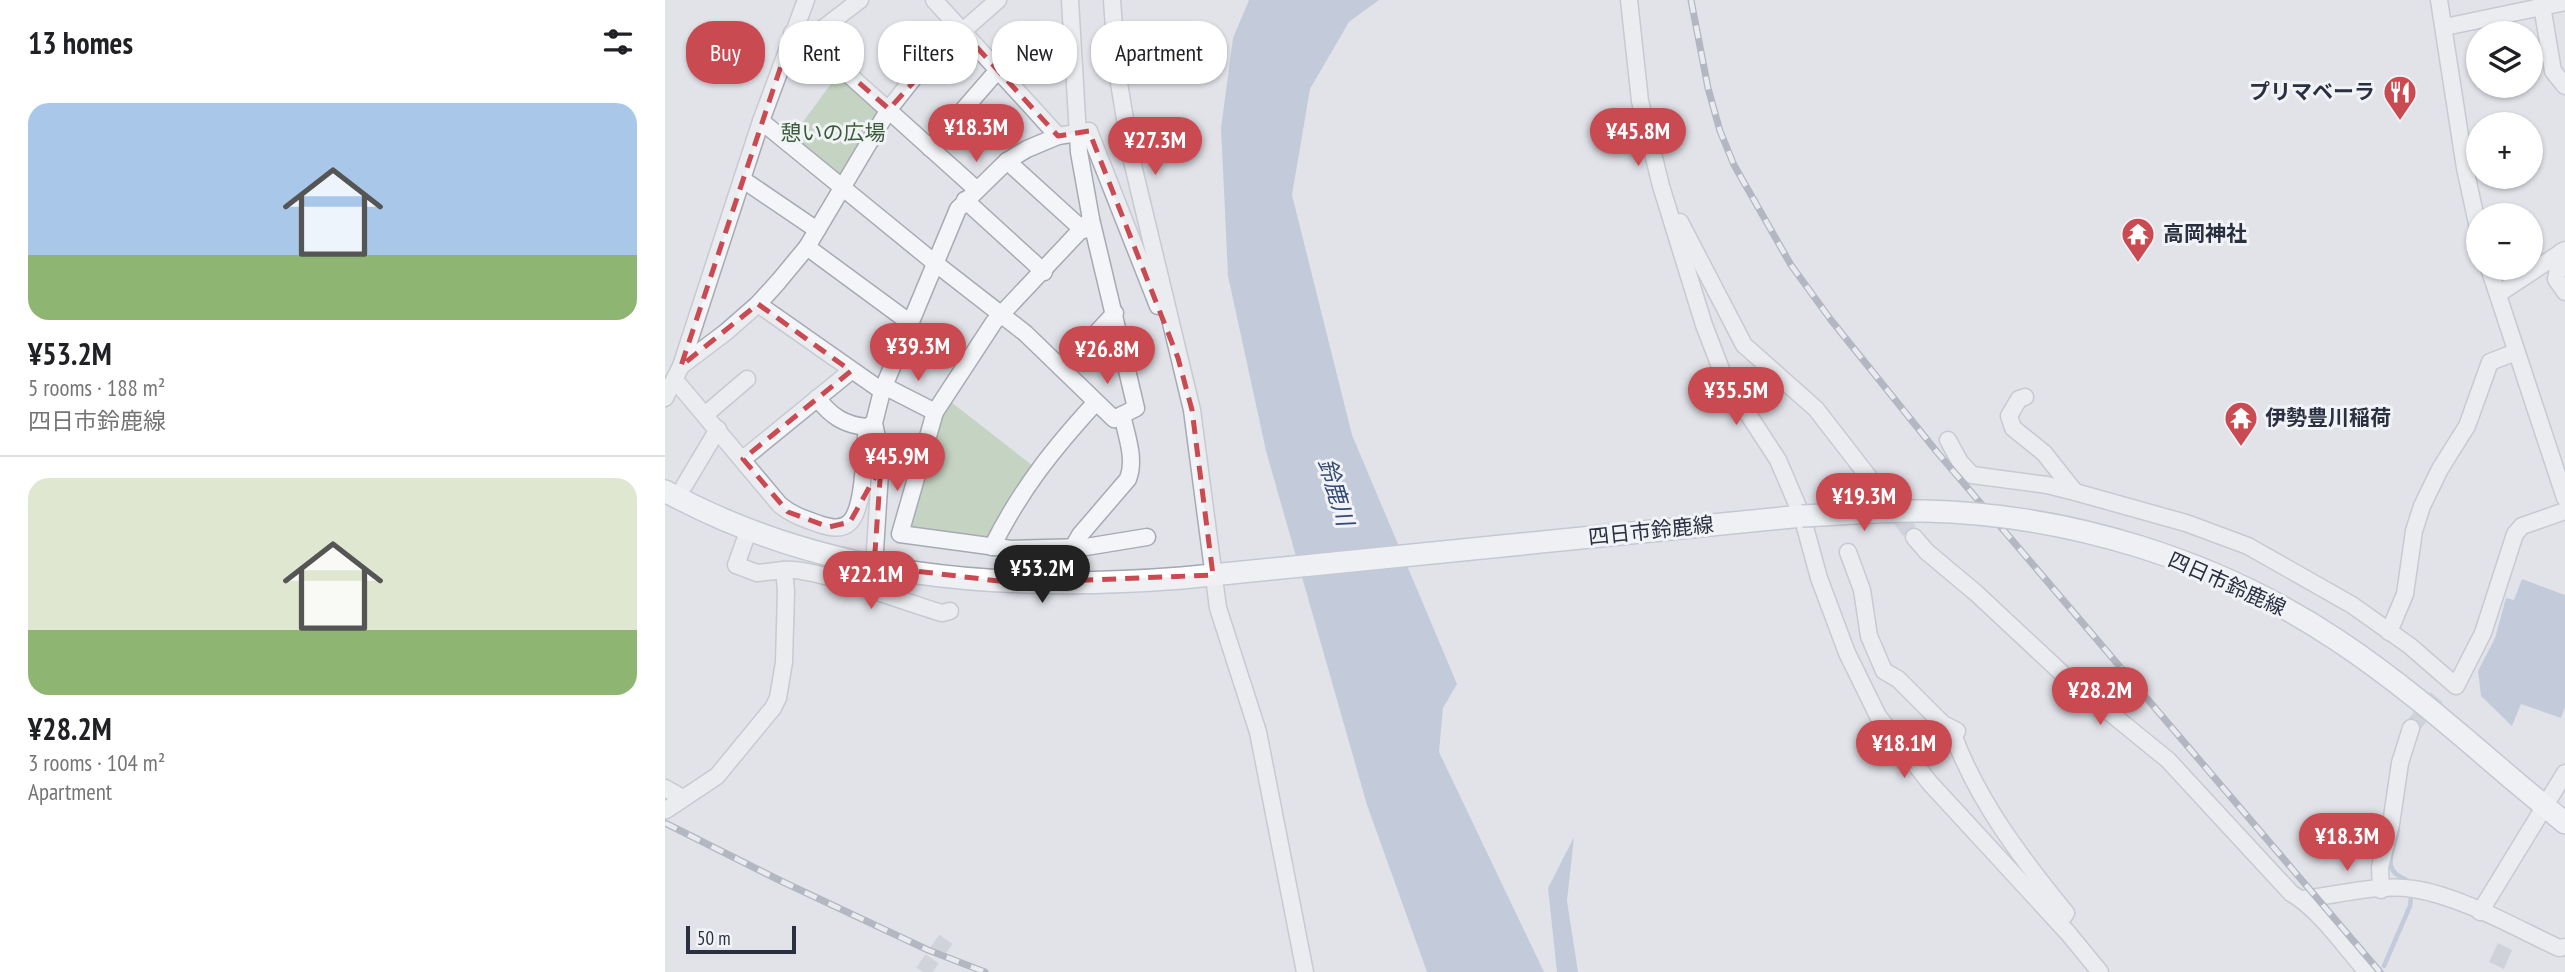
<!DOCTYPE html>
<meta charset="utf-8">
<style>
body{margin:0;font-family:"PT Sans Narrow","Noto Sans JP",sans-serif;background:#f2f2f2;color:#202124;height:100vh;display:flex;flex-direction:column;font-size:26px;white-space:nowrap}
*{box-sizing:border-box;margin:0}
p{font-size:23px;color:#757577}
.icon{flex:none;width:38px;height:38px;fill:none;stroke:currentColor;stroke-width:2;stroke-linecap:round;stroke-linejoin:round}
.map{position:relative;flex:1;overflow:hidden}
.panel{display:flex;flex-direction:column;background:#fff;width:665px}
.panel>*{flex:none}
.banner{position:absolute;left:21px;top:21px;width:665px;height:63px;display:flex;gap:14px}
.buttons{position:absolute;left:1801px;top:21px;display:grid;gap:14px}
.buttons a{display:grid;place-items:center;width:77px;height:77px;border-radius:50%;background:#fff;box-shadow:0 2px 5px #0004;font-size:35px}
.scale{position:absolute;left:21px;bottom:18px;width:110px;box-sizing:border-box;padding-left:7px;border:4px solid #2a3040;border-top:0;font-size:19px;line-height:24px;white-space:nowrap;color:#2a3040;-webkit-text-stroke:5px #f1f3f7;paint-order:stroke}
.price{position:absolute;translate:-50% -60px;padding:0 16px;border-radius:24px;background:#ca4a51;color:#fff;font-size:23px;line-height:46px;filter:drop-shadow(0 2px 4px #0008)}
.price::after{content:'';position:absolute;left:50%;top:42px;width:21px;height:16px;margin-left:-10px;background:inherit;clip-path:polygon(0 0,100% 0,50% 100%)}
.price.selected{background:#222;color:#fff}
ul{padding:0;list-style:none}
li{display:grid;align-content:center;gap:14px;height:371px;padding:0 28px}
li+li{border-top:2px solid #e0e0e0}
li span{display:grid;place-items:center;height:217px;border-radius:21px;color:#555}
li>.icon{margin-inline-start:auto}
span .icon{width:126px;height:126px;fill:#fffc;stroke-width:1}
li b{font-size:30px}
h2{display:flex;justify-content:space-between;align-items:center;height:84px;padding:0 28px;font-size:30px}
.pill{padding:0 24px;border-radius:28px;background:#fff;box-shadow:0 2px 5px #0004;font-size:24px;line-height:63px}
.pill.selected{background:#ca4a51;color:#fff}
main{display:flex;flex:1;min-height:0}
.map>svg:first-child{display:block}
.green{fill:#c5d3c2}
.water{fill:#9daec8}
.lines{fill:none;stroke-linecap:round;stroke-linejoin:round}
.stream{stroke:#9daec8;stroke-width:4.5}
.building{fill:#b8bcc6}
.minor-tunnel{stroke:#bcbfc7;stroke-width:16;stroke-dasharray:16 8;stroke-linecap:butt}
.minor-casing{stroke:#a6aab3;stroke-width:19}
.major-casing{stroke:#a1a7b5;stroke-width:24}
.minor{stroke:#f4f5f8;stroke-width:16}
.major{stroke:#fff;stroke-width:21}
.rail-casing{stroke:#7b8292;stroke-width:7}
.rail{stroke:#f1f3f7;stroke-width:4.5;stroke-dasharray:13;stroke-linecap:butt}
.major-bridge-casing{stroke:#a1a7b5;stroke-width:24;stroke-linecap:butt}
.major-bridge{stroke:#fff;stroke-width:21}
.marked{fill:none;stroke:#ca4a51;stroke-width:5;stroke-dasharray:14 9;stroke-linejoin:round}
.labels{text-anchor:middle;stroke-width:6;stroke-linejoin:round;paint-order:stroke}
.poi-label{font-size:21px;font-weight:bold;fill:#2a3040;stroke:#f1f3f7;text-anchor:start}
.park-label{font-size:21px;fill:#3b5c38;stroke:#f1f3f7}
.street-label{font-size:21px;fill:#2a3040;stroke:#f1f3f7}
.water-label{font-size:23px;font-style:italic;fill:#354b73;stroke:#f1f3f7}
</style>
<main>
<section class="panel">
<h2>13 homes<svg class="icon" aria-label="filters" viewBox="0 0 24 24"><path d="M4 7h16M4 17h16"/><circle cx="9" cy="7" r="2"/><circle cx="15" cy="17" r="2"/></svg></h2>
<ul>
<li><span style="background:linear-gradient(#a9c7e8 70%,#8fb573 0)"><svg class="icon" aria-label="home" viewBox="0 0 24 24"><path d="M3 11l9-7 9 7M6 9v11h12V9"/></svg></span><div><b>¥53.2M</b><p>5 rooms · 188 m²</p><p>四日市鈴鹿線</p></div></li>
<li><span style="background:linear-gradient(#dfe7d0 70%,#8fb573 0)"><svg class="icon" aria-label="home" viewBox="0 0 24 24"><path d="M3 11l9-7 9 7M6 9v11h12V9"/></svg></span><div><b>¥28.2M</b><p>3 rooms · 104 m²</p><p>Apartment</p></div></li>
</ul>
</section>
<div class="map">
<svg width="1900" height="972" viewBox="0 0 1900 972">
<rect width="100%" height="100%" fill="#e1e3e9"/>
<!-- green -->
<g class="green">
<path d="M174 73 214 107V114L177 175 172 176 126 138Z"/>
<path d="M286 402 368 466 354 483 324 539 249 532 243 522 276 414Z"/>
</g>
<!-- water -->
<g class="water">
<path d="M584 0H714L684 22 645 89 627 195 687 435 792 684 778 708 774 752 879 972H762L702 805 601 451 563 276 556 128 568 38Z"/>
<path d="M1857 579 1900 595V707L1896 718 1856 704 1847 726 1816 696 1813 671 1830 638 1841 598 1849 600Z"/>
<path d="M909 837 902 901 913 972H892L883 888Z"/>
</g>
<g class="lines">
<!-- stream -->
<g class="stream">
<path d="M1733 829C1729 851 1714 870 1742 880"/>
<path d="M1719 966 1745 906 1746 897"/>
</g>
</g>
<!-- building -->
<path class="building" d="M1833 943 1847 950 1839 969 1824 962Z"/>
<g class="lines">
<!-- minor-tunnel -->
<g class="minor-tunnel">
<path d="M1206 480 1249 537"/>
<path d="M1746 728 1775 693"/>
<path d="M258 972 281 939"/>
</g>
<defs>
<g id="minor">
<path d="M269 0 393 136"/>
<path d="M405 0 414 152 426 219 471 408 457 415"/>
<path d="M447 0 452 71 467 161 527 410 553 608 593 732 640 972"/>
<path d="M964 0 975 101 996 186 1039 325 1059 377 1113 460 1137 516 1154 578 1182 653 1213 716 1264 782 1403 933 1435 972"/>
<path d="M1774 0 1800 168 1813 228"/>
<path d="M1876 0 1888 71 1900 86"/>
<path d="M1780 27 1900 2"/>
<path d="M127 33 148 36 153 47 311 189"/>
<path d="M148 36 195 0"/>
<path d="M96 121 270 263 360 333 449 419 457 415C461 434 471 459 463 479L415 535 408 547"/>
<path d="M265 148 333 70"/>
<path d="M342 161 418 230"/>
<path d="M77 179 152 230"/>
<path d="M300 200 379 272"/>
<path d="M426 219 329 322 270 412 235 534 346 549 421 547 482 537"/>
<path d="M1015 222 1079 345 1151 409 1206 480"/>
<path d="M142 247 244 322"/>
<path d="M1896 252 1891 279 1900 292"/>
<path d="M1824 268 1900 498"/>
<path d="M1833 294 1900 250"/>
<path d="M93 304 217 391"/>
<path d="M16 366 61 332 93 304 113 282 142 247 224 109 258 66 333 0"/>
<path d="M398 369 450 313"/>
<path d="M10 380 115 505C127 515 140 519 154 524 164 527 176 531 185 522 200 507 199 449 202 427"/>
<path d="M219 386 270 412"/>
<path d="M1360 397 1354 399 1344 416 1348 428 1379 453 1410 492"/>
<path d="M0 398 16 366 96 121 141 0"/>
<path d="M152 398C166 416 179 425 202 427L209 423"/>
<path d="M41 414 82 379"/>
<path d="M1283 440 1295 462 1307 475 1382 485 1410 492 1521 523 1583 546 1687 605 1745 646 1791 686 1818 633 1850 534 1857 526 1900 511"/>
<path d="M78 459 186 371"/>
<path d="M19 486 53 429"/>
<path d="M1249 537 1262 552 1311 593 1401 677 1503 760 1626 893C1656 911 1679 946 1702 972"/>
<path d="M327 547C356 489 388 449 431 402"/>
<path d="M1183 552 1197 590 1204 636 1219 671 1233 679 1278 724 1292 731 1289 737C1314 803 1357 859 1401 913L1394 923"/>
<path d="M209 566 216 457 209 423 217 391 293 209 342 161 362 149 393 136 424 131 493 306"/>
<path d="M119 570C147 566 244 604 277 613L285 611"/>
<path d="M1724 632 1740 594 1749 531 1757 506 1775 469 1802 426 1825 362 1851 352"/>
<path d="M0 788 18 798"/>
<path d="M1 810 52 776 108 708 113 698 119 662 121 591 119 570 92 573 71 565 84 529"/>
<path d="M1716 890 1715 867 1726 824 1735 763 1746 728"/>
<path d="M1636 899C1669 896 1715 883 1749 889 1795 896 1851 928 1894 948L1900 947"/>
<path d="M1815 912 1900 773"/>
</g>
<g id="major">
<path d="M0 491C161 579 338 592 517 578L1137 516"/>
<path d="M1846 778 1900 823"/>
</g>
</defs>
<!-- minor casing -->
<use href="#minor" class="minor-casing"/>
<!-- major casing -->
<use href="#major" class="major-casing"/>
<!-- minor -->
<use href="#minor" class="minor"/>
<!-- major -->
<use href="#major" class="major"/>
<defs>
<g id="rail">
<path d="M1026 0 1043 88 1055 131 1069 165 1126 265 1166 320 1272 452 1715 972"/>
<path d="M0 823 116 881 263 950 320 972"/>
</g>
</defs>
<!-- rail casing -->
<use href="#rail" class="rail-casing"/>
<!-- rail -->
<use href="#rail" class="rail"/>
<defs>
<path id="major-bridge" d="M1137 516C1178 514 1218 510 1259 511 1403 514 1552 560 1672 640 1734 681 1790 730 1846 778"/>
</defs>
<!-- major-bridge casing -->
<use href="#major-bridge" class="major-bridge-casing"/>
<!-- major-bridge -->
<use href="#major-bridge" class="major-bridge"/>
</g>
<!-- marked area -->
<path d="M0 0H1900V972H0ZM296 30 393 136 424 131 513 358 527 410 548 575 350 583 209 566 216 466 185 522 164 527 123 512 78 459 186 371 93 304 16 366 127 33 148 36 153 47 224 109Z" fill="#e1e3e9" fill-opacity=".55" fill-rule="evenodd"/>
<path class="marked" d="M296 30 393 136 424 131 513 358 527 410 548 575 350 583 209 566 216 466 185 522 164 527 123 512 78 459 186 371 93 304 16 366 127 33 148 36 153 47 224 109Z"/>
<!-- icons -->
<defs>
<symbol id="restaurant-pin" viewBox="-11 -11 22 30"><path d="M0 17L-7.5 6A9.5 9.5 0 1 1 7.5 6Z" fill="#ca4a51" stroke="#f1f3f7"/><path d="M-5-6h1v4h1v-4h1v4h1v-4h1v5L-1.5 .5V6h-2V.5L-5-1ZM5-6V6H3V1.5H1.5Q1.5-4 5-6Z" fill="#fff"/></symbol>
<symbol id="temple-pin" viewBox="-11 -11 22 30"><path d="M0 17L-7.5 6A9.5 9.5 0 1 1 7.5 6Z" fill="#ca4a51" stroke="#f1f3f7"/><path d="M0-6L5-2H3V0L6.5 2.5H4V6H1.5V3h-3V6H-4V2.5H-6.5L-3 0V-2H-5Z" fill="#fff"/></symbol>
</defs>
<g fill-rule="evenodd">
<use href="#restaurant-pin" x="1716" y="73" width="38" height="52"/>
<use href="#temple-pin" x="1454" y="215" width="38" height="52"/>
<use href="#temple-pin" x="1557" y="399" width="38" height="52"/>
</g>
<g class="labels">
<!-- poi labels -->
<g class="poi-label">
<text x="1710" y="99" text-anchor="end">プリマベーラ</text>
<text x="1498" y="241">高岡神社</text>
<text x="1600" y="425">伊勢豊川稲荷</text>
</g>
<!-- park labels -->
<g class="park-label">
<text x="168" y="140">憩いの広場</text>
</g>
<!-- street labels -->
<g class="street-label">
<text transform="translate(986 531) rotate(-6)" y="7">四日市鈴鹿線</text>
<text transform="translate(1562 584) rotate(24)" y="7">四日市鈴鹿線</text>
</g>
<!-- water labels -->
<g class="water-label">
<text transform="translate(671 492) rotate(73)" y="8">鈴鹿川</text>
</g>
</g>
</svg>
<div class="buttons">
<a><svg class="icon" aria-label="layers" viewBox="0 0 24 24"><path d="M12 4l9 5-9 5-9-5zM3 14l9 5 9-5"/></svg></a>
<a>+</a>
<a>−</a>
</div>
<div class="scale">50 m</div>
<b class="price" style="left:311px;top:164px">¥18.3M</b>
<b class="price" style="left:973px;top:168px">¥45.8M</b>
<b class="price" style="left:490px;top:177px">¥27.3M</b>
<b class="price" style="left:253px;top:383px">¥39.3M</b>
<b class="price" style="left:442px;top:386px">¥26.8M</b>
<b class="price" style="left:1071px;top:427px">¥35.5M</b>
<b class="price" style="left:232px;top:493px">¥45.9M</b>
<b class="price" style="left:1199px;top:533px">¥19.3M</b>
<b class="price selected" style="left:377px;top:605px">¥53.2M</b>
<b class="price" style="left:206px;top:611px">¥22.1M</b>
<b class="price" style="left:1435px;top:727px">¥28.2M</b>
<b class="price" style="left:1239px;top:780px">¥18.1M</b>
<b class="price" style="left:1682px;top:873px">¥18.3M</b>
<div class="banner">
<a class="pill selected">Buy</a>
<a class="pill">Rent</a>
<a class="pill">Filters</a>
<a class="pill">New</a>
<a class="pill">Apartment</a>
</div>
</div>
</main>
